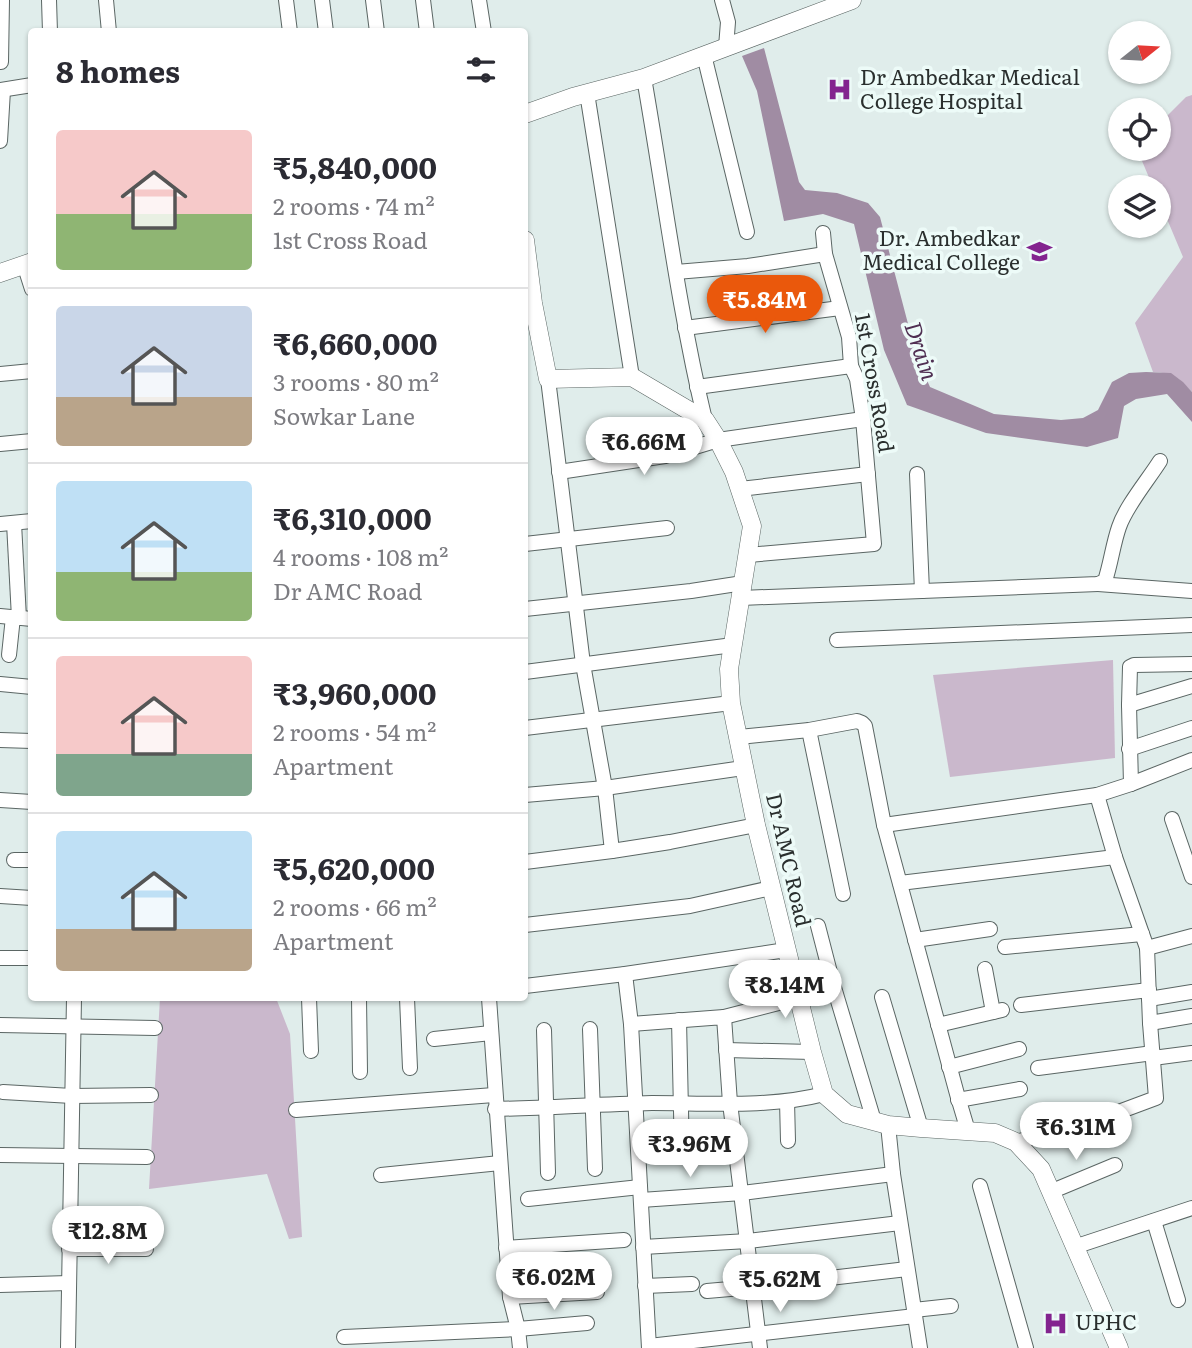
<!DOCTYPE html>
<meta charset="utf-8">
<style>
body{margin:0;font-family:Literata,serif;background:#f2f2f3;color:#2b2b33;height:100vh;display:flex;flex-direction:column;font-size:26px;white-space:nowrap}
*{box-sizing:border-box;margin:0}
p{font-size:23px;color:#7c7c81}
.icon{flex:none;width:38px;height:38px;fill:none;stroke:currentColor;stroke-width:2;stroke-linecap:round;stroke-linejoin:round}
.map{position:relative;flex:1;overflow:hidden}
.side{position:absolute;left:28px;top:28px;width:500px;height:973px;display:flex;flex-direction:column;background:#fff;border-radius:7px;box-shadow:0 2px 5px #0004}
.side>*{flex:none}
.needle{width:46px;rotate:72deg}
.buttons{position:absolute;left:1108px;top:21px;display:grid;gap:14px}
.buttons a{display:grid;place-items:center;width:63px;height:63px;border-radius:50%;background:#fff;box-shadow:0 2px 5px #0004;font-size:35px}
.price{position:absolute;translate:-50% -60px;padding:0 16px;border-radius:24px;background:#fff;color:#222;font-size:23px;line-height:46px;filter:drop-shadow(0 2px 4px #0008)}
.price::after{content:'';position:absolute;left:50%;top:42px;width:21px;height:16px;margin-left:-10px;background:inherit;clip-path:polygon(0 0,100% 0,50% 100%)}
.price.active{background:#ea580c;color:#fff}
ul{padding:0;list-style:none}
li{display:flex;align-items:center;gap:21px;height:175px;padding:0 28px}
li+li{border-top:2px solid #e1e1e2}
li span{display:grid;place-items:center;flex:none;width:196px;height:140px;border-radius:7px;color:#555}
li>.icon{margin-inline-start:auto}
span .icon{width:84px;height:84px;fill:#fffc;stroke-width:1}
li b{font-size:30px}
h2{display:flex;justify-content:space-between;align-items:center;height:84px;padding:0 28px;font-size:30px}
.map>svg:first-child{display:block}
.green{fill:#cab8cc}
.water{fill:#a08ca3}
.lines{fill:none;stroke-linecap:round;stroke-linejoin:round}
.minor-casing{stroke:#5b6664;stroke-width:16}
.tertiary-casing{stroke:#5b6664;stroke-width:19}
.minor{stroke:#fff;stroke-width:14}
.tertiary{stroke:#fff;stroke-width:18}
.labels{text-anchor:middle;stroke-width:7;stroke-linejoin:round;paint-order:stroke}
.poi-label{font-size:21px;fill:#2a2f2e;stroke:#edfbf8;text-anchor:start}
.street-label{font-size:21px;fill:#2a2f2e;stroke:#edfbf8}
.water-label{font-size:23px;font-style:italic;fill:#503053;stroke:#edfbf8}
</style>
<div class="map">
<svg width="1192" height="1348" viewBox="0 0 1192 1348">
<rect width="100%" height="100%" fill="#e0edeb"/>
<!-- green -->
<g class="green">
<path d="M1192 95V392C1178 377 1174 373 1153 372L1135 323 1183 257 1159 200 1158 187H1153L1137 149H1158L1159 124 1186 97Z"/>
<path d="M1113 660 1115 758 950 777 933 675Z"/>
<path d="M160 998H276L290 1034 302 1237 289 1239 267 1174 149 1189Z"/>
</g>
<!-- water -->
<path class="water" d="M764 48 799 182 805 190 837 193 868 203 880 217 917 358 930 387 994 414 1061 420 1083 418 1098 410 1112 382 1129 373 1146 372 1171 373 1183 382 1192 392V422L1167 394 1136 399 1124 406 1118 438 1087 447 986 433 907 405 884 350 854 224 823 214 784 221 757 91 742 56Z"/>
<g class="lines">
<defs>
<g id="minor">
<path d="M49 0 50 32"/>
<path d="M106 0 109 32"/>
<path d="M286 0 290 32"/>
<path d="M322 0 326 32"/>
<path d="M373 0 377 32"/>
<path d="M423 0 427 32"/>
<path d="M479 0 484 32"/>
<path d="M722 0 728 22 726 47"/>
<path d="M704 55 747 232"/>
<path d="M1 62 2 0"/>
<path d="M644 78C664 192 678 307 705 420"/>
<path d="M0 90 32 85"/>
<path d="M587 93 632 377"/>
<path d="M0 141 3 90"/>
<path d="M24 264 32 289"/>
<path d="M676 272 748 266 825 254"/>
<path d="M685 328 840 308"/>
<path d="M0 374 32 371"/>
<path d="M697 387 851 366"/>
<path d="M0 444 32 441"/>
<path d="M559 472 665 456 718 440 863 419"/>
<path d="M917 474 922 591"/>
<path d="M740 489 868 474"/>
<path d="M14 523 19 618"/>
<path d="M0 524 32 521"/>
<path d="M525 544 667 528"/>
<path d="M748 555 874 544 863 419 857 379 851 366 849 337 825 254 823 233"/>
<path d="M1098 584 1192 591"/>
<path d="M741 598 1098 584 1105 581C1111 563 1113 544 1119 527 1126 506 1148 480 1160 461"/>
<path d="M525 609 691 591 743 583"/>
<path d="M0 616 32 619"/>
<path d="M837 640 1192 625"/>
<path d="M9 655 13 617"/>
<path d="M525 672 733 645"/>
<path d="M0 684 32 687"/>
<path d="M1129 705 1192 686"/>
<path d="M525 728 731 703"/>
<path d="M809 730 843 894"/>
<path d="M739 737 809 730 857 721 862 723 865 726 884 825 957 1094 968 1131"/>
<path d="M0 740 32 741"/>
<path d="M1129 749 1192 728"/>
<path d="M1131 784 1192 760"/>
<path d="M525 795 605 788 743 768"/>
<path d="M0 800 32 802"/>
<path d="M1172 819 1192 877"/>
<path d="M884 825 1097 795 1131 784 1129 705 1130 667 1134 665 1192 664"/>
<path d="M612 851 670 842 756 825"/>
<path d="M14 860H32"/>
<path d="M525 862 612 851 605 788 583 664 548 379"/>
<path d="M900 883 1115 857"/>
<path d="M0 896 32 898"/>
<path d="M525 925 690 906 771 888"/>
<path d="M818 926 833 984 874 1121"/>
<path d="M915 940 990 929"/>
<path d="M1005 947 1142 934"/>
<path d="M1147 948 1192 936"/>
<path d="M0 958H32"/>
<path d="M985 969 993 1012"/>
<path d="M625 974 631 1024 649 1348"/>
<path d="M525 986 625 974 786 950"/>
<path d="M882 997 921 1128"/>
<path d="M309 998 311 1051"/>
<path d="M359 998 360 1072"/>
<path d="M407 998 410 1068"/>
<path d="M489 998 510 1297 518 1329 520 1348"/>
<path d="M1149 999 1192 992"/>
<path d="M1021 1005 1149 990"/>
<path d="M724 1017 798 998 833 984"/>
<path d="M679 1020 682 1156"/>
<path d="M1150 1023 1192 1016"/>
<path d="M631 1024 724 1017 730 1103 760 1348"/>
<path d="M0 1025 155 1028"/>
<path d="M938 1025 1002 1010"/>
<path d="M590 1029 595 1169"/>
<path d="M544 1030 548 1173"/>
<path d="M434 1039 491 1033"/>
<path d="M726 1050 812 1052"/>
<path d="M1153 1058 1192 1053"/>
<path d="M949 1067 1019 1049"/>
<path d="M1038 1068 1153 1053"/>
<path d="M3 1092 72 1096 151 1095"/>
<path d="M958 1100 1020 1089"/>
<path d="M787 1101 788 1141"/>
<path d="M495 1109C548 1108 600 1104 652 1103 707 1103 771 1108 824 1094"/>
<path d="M296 1110 494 1095"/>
<path d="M888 1125 893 1174 920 1348"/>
<path d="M1016 1142 1105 1117 1156 1098 1150 1023 1147 948 1115 857 1097 795"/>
<path d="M0 1155 147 1157"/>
<path d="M381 1175 500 1163"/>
<path d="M980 1186 1026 1348"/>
<path d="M1050 1192 1115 1165"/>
<path d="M528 1199 640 1187"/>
<path d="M641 1200 742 1193 893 1174"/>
<path d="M1154 1221 1178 1300"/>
<path d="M643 1247 748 1241 900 1223"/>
<path d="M1074 1247 1192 1208"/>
<path d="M506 1248 624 1240"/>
<path d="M69 1249H146"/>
<path d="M0 1285 69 1283"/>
<path d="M645 1286 692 1284"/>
<path d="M707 1291 753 1287 907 1269"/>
<path d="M510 1297 597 1292"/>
<path d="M914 1310 951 1306"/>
<path d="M344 1337 518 1329 587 1323"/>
<path d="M649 1346 915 1316"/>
<path d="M68 1348 74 998"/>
</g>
<g id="tertiary">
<path d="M525 114 573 97 644 78 852 0"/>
<path d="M525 240 533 303 548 379 632 377 705 420 718 440 734 472 752 526 729 669 731 703 756 825 812 1052 824 1094 847 1114 888 1125 921 1128 995 1133 1016 1142 1041 1169 1119 1348"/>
<path d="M0 273 32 262"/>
</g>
</defs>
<!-- minor casing -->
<use href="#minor" class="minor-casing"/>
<!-- tertiary casing -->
<use href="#tertiary" class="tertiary-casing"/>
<!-- minor -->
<use href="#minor" class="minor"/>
<!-- tertiary -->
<use href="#tertiary" class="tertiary"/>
</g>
<!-- icons -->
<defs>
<symbol id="hospital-bare" viewBox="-9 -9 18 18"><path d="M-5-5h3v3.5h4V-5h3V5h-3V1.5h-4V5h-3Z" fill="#83248f" stroke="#edfbf8" stroke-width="2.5" paint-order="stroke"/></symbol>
<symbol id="university-bare" viewBox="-9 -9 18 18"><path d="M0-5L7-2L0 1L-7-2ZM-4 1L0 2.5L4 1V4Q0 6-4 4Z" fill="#83248f" stroke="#edfbf8" stroke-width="2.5" paint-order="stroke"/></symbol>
</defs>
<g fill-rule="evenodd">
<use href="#hospital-bare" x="822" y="72" width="35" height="35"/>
<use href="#university-bare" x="1022" y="234" width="35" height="35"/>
<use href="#hospital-bare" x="1038" y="1306" width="35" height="35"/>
</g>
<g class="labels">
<!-- poi labels -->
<g class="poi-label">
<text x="860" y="85">Dr Ambedkar Medical<tspan x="860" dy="24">College Hospital</tspan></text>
<text x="1020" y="246" text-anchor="end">Dr. Ambedkar<tspan x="1020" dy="24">Medical College</tspan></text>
<text x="1075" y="1330">UPHC</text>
</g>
<!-- street labels -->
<g class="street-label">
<text transform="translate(874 383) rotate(80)" y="7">1st Cross Road</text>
<text transform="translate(788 860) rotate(77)" y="7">Dr AMC Road</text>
</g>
<!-- water labels -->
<g class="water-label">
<text transform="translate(921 351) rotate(72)" y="8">Drain</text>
</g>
</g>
</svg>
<div class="buttons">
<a><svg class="needle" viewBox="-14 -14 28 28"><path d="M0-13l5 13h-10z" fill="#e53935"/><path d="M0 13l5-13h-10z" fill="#7c7c81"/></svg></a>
<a><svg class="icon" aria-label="locate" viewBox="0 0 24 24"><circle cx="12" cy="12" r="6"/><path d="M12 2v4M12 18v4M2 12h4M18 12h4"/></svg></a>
<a><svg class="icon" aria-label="layers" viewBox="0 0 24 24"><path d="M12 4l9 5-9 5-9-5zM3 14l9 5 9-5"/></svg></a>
</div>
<b class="price active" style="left:765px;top:335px">₹5.84M</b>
<b class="price" style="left:644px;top:477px">₹6.66M</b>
<b class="price" style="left:785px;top:1020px">₹8.14M</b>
<b class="price" style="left:1076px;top:1162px">₹6.31M</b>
<b class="price" style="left:690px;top:1179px">₹3.96M</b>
<b class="price" style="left:108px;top:1266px">₹12.8M</b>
<b class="price" style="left:554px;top:1312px">₹6.02M</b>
<b class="price" style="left:780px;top:1314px">₹5.62M</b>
<section class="side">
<h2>8 homes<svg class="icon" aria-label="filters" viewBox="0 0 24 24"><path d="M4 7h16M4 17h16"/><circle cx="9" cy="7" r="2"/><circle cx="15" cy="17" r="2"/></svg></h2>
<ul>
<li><span style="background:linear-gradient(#f6c9c9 60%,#8fb573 0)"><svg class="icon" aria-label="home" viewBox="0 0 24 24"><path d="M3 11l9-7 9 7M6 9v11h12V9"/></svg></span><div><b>₹5,840,000</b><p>2 rooms · 74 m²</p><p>1st Cross Road</p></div></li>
<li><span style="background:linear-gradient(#c9d6e8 65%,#b9a48a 0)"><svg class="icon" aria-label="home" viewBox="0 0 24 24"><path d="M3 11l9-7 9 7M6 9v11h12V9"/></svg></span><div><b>₹6,660,000</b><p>3 rooms · 80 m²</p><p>Sowkar Lane</p></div></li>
<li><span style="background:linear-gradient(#bfe0f5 65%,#8fb573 0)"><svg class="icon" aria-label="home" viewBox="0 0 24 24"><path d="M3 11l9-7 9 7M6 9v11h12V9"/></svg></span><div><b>₹6,310,000</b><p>4 rooms · 108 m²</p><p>Dr AMC Road</p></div></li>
<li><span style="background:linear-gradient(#f6c9c9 70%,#7fa58c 0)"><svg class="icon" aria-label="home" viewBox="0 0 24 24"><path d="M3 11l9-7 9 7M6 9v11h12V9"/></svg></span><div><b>₹3,960,000</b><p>2 rooms · 54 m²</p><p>Apartment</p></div></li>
<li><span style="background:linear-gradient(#bfe0f5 70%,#b9a48a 0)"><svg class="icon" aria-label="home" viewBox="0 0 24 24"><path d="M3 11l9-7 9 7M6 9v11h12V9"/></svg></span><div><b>₹5,620,000</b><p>2 rooms · 66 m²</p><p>Apartment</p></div></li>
</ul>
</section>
</div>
